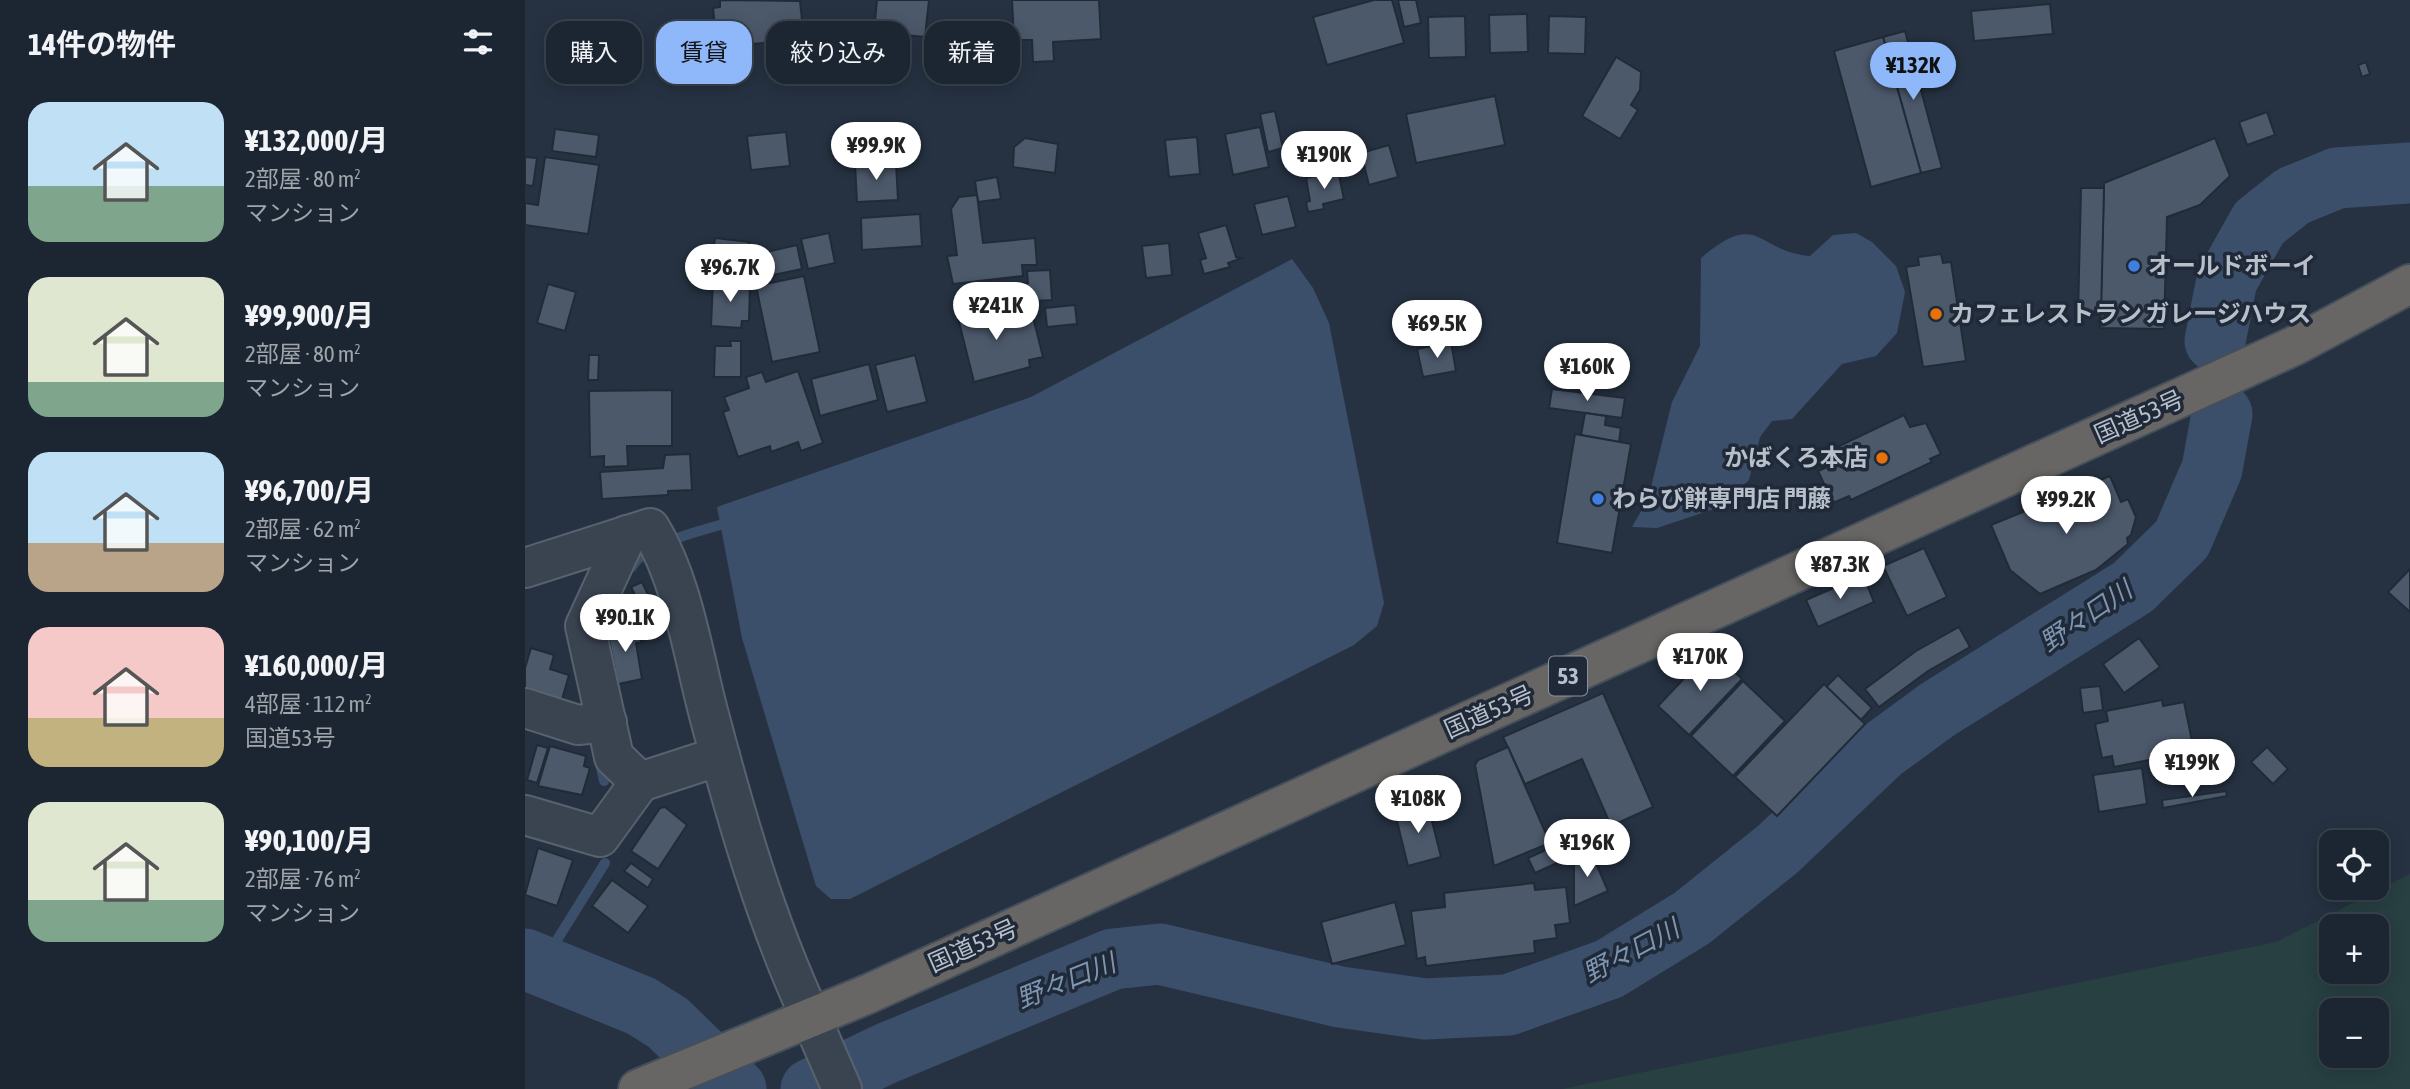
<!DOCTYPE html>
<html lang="ja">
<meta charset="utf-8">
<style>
body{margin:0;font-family:"Asap Condensed","Noto Sans JP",sans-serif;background:#252e3a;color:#f1f3f6;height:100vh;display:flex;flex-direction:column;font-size:26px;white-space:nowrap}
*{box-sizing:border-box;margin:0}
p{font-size:23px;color:#a0a5ac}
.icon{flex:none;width:38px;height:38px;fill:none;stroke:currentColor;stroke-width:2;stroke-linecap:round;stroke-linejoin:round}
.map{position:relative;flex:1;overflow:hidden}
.sheet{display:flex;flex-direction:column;background:#1c2632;width:525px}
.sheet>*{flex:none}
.hud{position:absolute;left:21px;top:21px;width:665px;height:63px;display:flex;gap:14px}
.fabs{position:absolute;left:1794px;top:830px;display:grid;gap:14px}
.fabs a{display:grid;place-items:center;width:70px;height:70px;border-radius:14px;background:#1c2632;box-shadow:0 4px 18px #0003,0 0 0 2px #3a434d;font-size:35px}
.price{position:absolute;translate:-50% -60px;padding:0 16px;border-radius:24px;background:#fff;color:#222;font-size:23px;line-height:46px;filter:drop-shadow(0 2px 4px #0008)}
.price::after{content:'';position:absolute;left:50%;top:42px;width:21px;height:16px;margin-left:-10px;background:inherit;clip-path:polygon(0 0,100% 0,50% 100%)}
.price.current{background:#8eb8f9;color:#111}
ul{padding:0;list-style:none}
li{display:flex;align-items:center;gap:21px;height:175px;padding:0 28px}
li span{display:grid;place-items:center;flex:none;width:196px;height:140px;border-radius:21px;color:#555}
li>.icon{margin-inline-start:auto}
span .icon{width:84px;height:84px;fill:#fffc;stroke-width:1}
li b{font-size:30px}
h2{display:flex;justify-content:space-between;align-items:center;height:84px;padding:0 28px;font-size:30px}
.tag{padding:0 24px;border-radius:21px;background:#1c2632;box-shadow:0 4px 18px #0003,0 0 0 2px #3a434d;font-size:24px;line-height:63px}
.tag.current{background:#8eb8f9;color:#111}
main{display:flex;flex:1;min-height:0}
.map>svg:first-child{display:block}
.green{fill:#284042;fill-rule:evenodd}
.water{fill:#3b4f6a}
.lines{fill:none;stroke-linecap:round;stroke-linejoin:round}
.stream{stroke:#3b4f6a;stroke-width:10}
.river{stroke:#3b4f6a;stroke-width:61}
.building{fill:#4c596b;stroke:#212b38;stroke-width:2}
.minor-casing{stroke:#58626e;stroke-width:42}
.tertiary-casing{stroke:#58626e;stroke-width:42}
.trunk-casing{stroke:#454f5b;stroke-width:42}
.minor{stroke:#3a4451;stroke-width:38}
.tertiary{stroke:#3a4451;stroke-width:38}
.trunk{stroke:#686664;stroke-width:38}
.shop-dot{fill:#3f7fe0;stroke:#1f2937;stroke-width:2.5}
.food-dot{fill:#e8710a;stroke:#1f2937;stroke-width:2.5}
.labels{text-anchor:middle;stroke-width:7;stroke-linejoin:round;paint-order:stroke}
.shield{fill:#1f2937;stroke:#89929f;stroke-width:2}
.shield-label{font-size:23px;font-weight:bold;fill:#b7bfcb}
.poi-label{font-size:24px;font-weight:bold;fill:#b7bfcb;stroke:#1f2937;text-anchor:start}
.street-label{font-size:24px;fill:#b7bfcb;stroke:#1f2937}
.water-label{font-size:26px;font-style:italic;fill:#7e95b2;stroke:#1f2937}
</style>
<main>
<section class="sheet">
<h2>14件の物件<svg class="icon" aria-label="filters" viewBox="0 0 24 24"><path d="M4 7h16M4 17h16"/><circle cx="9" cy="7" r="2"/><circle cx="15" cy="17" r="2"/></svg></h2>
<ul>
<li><span style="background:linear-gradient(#bfe0f5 60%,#7fa58c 0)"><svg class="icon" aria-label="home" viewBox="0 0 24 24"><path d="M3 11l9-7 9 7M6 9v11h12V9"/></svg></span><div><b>¥132,000/月</b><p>2部屋 · 80 m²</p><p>マンション</p></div></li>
<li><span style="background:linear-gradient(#dfe7d0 75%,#7fa58c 0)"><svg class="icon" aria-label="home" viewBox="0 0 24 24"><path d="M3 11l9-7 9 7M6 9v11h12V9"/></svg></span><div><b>¥99,900/月</b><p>2部屋 · 80 m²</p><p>マンション</p></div></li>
<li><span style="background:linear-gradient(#bfe0f5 65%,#b9a48a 0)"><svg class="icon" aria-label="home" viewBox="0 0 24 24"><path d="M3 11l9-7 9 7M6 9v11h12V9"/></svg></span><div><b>¥96,700/月</b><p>2部屋 · 62 m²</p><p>マンション</p></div></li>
<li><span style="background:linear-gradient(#f6c9c9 65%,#c2b280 0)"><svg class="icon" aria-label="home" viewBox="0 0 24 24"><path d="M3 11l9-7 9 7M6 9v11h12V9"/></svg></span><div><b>¥160,000/月</b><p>4部屋 · 112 m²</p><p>国道53号</p></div></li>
<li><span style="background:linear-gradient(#dfe7d0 70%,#7fa58c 0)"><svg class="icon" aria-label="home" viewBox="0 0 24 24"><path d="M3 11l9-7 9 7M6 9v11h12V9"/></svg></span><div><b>¥90,100/月</b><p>2部屋 · 76 m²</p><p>マンション</p></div></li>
</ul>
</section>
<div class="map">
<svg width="1885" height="1089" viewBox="0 0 1885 1089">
<rect width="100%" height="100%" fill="#263242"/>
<!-- green -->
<path class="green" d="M1885 874V1089H1037L1751 942ZM1806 926H1852V971H1806ZM1806 1010H1852V1055H1806Z"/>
<!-- water -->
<g class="water">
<path d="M1331 233 1347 242 1371 266 1380 292 1372 333 1351 356 1317 364 1267 419 1247 421 1235 437 1224 480 1195 507 1132 528 1107 527 1123 499 1147 402 1175 346 1176 258C1235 208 1231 252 1285 256L1308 235Z"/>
<path d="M767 259 788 288 804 323 859 603 852 626 829 645 325 899H306L291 886 217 638 192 507 506 397Z"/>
</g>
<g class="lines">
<!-- stream -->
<g class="stream">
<path d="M107 567C120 542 181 530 208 521"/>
<path d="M74 759 79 781"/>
<path d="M17 964 80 863"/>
</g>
<!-- river -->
<g class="river">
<path d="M1690 341 1702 280 1734 223 1768 196 1812 178 1885 173"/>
<path d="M0 959 116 1006 143 1023 211 1089"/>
<path d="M286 1089 362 1053 588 959 635 954 815 997 900 1009 983 1005 1084 969 1167 918 1253 849 1356 751 1412 710 1608 587 1657 539 1687 469 1697 414"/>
</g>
</g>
<!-- building -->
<g class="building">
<path d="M195 0 275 1 279 39 228 44 229 51 193 55 188 8 195 7Z"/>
<path d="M352 0H404L400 37 349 32Z"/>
<path d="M487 0H574L576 39 528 42 529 61 508 62 507 40H489Z"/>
<path d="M849 0H867L879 43 802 65 788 17Z"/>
<path d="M873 0H891L896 23 879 27Z"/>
<path d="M1525 4 1528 34 1449 41 1446 11Z"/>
<path d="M1002 14 1003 52 965 53 964 15Z"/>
<path d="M940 16 941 57 904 58 903 17Z"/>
<path d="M1024 16 1061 17 1060 54 1023 53Z"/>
<path d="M1380 31 1417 168 1396 173 1358 37Z"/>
<path d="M1358 37 1396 173 1346 187 1309 51Z"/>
<path d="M1091 57 1116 72 1115 90 1106 105 1113 110 1095 139 1057 116Z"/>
<path d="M1841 62 1845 74 1837 77 1833 65Z"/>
<path d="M970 96 980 145 891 163 881 114Z"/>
<path d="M750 111 758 148 743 152 735 114Z"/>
<path d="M1742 112 1750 135 1722 145 1714 122Z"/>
<path d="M735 127 744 167 708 175 700 134Z"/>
<path d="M30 129 74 135 71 157 27 151Z"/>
<path d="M261 132 265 166 226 170 222 136Z"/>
<path d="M672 137 675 174 644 177 640 140Z"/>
<path d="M500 138 533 144 530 173 488 167 489 147Z"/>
<path d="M1690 138 1705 176 1675 205 1642 217 1639 329 1575 328 1579 183Z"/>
<path d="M864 145 873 177 844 185 836 153Z"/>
<path d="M0 157 12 158 8 186 0 185Z"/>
<path d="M20 157 74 165 63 234 0 225V203L13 205Z"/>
<path d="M371 163 373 200 332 202 330 164Z"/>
<path d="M813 171 819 199 798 204 799 209 783 212 781 202 785 201 781 178Z"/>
<path d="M472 177 476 199 453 202 450 181Z"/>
<path d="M1556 188H1579L1576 315H1553Z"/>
<path d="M452 195 458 243 510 238 512 265H497L498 276 428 284 422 256 432 255 426 209 434 197Z"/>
<path d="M763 196 771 227 737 235 729 204Z"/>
<path d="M395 214 397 246 337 250 336 218Z"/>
<path d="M701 225 711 257 717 258 703 263 705 267 679 274 675 260 681 258 673 233Z"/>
<path d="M304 233 310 263 283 269 276 239Z"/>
<path d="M190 238 224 242 220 278H209L210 268 186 265Z"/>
<path d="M644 243 647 275 621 278 617 246Z"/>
<path d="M272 245 277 269 233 278 228 255Z"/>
<path d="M1416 254 1418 263 1426 262 1441 361 1398 367 1381 267 1394 265 1393 257Z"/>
<path d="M525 270 527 300 510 301V307L492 308 490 284 503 283 502 271Z"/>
<path d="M279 276 295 352 247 362 231 286Z"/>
<path d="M188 281 225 283 224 321H217L216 328 186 326Z"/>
<path d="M23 284 51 292 40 331 12 323Z"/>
<path d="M456 296 464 328 508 317 518 357 504 360 505 367 449 382 429 302Z"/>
<path d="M550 305 552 324 522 327 520 308Z"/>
<path d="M205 341H216V377H189L190 346H206Z"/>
<path d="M926 342 931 371 898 377 892 349Z"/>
<path d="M64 355H74L73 380H63Z"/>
<path d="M390 355 402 402 362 412 350 365Z"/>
<path d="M344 364 353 400 295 416 286 379Z"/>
<path d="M273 371 298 443 276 451 273 442 246 452 245 446 213 457 198 412 204 410 199 397 224 388 221 377 237 372 241 382Z"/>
<path d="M1027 389 1100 398 1097 418 1024 408Z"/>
<path d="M147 390V446H102L103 466 79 467V456L65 457 64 391Z"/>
<path d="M1060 413 1081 416 1080 425 1096 428 1094 442 1056 435Z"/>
<path d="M1379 415 1385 427 1401 423 1416 454 1405 459 1407 462 1326 500 1324 496 1308 503 1293 471 1314 462 1308 449Z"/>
<path d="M1050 434 1106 444 1087 553 1032 543Z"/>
<path d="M165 454 167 490 143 491V495L77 499 75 472 138 468 140 455Z"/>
<path d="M1585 476 1596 502 1603 499 1611 517 1606 535 1602 538 1603 544 1571 570 1515 594 1485 570 1466 525Z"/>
<path d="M1399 548 1422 597 1382 616 1358 566Z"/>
<path d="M1885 569V612L1863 592Z"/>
<path d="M1338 575 1349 602 1293 627 1281 600Z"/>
<path d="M117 582 127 603 117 609 106 587Z"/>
<path d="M104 626 117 642 111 643 117 679 93 684 82 630Z"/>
<path d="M1434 627 1445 647 1403 671 1354 707 1340 689 1391 651Z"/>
<path d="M1614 638 1635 667 1599 693 1578 664Z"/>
<path d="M6 648 29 655 25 669 44 675 36 703 0 692V668Z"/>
<path d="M1186 650 1217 679 1164 735 1133 706Z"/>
<path d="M1313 675 1347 708 1336 720 1301 687Z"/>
<path d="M1218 681 1260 721 1208 776 1166 736Z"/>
<path d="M1299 684 1340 724 1252 816 1210 777Z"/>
<path d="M1575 686 1578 710 1558 713 1555 688Z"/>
<path d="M1078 693 1128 807 1086 826 1057 759 1000 784 978 737Z"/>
<path d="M1637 700 1638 706 1659 702 1669 751 1589 767 1587 756 1577 758 1570 724 1583 721 1581 711Z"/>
<path d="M12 745 23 748 12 783 2 780Z"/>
<path d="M25 746 61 756 59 766 65 768 57 795 13 786Z"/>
<path d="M983 747 1025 843 969 866 950 765 953 760Z"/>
<path d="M1742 747 1763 769 1748 784 1726 762Z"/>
<path d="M1617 768 1622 804 1574 812 1568 775Z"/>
<path d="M1701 791 1702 796 1638 808 1637 800Z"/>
<path d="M903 805 916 857 883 866 870 813Z"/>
<path d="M140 807 162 825 133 869 106 851 135 808Z"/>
<path d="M1045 839 1052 854 1010 873 1003 858Z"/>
<path d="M13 848 48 860 32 906 0 895Z"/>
<path d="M1066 852 1083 891 1049 906V859Z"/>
<path d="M106 863 128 879 123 888 99 871Z"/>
<path d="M87 880 123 906 103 933 67 906Z"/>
<path d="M1009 883 1010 890 1041 887 1045 923 1030 925 1032 938 1009 941 1010 953 901 966 900 957 892 959 886 911 920 907 919 893Z"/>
<path d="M870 902 881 945 807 964 796 922Z"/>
</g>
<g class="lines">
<defs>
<g id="minor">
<path d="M102 535 60 626 89 757 115 782"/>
<path d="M0 568 125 528C158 582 168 655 184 715 211 817 241 922 286 1018"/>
<path d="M0 708 53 725 82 722"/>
<path d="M0 815 75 837 115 782 195 756"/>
</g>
<path id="tertiary" d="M286 1018 317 1089"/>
<path id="trunk" d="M113 1089 343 994 1769 346 1885 284"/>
</defs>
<!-- minor casing -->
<use href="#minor" class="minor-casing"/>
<!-- tertiary casing -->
<use href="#tertiary" class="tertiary-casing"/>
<!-- trunk casing -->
<use href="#trunk" class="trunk-casing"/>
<!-- minor -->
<use href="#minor" class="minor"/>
<!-- tertiary -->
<use href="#tertiary" class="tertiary"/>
<!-- trunk -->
<use href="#trunk" class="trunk"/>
</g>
<!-- markers -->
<g class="shop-dot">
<circle cx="1609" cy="266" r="7"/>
<circle cx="1073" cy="499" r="7"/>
</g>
<g class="food-dot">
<circle cx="1411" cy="314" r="7"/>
<circle cx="1357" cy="458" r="7"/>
</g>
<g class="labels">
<!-- shield labels -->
<rect class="shield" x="1024" y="656.5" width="38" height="39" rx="5"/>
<g class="shield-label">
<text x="1043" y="684">53</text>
</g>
<!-- poi labels -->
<g class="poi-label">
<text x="1623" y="274">オールドボーイ</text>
<text x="1425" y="322">カフェレストラン ガレージハウス</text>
<text x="1343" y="466" text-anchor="end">かばくろ本店</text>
<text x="1087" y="507">わらび餅専門店 門藤</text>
</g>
<!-- street labels -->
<g class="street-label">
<text transform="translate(1614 417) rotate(-24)" y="8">国道53号</text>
<text transform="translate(964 712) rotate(-24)" y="8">国道53号</text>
<text transform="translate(448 946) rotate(-24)" y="8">国道53号</text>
</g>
<!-- water labels -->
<g class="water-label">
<text transform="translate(1561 616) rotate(-34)" y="9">野々口川</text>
<text transform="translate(1106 951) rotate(-28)" y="9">野々口川</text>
<text transform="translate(541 981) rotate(-22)" y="9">野々口川</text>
</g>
</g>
</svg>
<div class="fabs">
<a><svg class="icon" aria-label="locate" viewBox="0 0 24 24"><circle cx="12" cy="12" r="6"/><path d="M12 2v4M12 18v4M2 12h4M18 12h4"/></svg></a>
<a>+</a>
<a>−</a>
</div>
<b class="price current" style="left:1388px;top:102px">¥132K</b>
<b class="price" style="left:351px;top:182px">¥99.9K</b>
<b class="price" style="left:799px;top:191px">¥190K</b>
<b class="price" style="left:205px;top:304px">¥96.7K</b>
<b class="price" style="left:471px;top:342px">¥241K</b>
<b class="price" style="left:912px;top:360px">¥69.5K</b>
<b class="price" style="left:1062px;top:403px">¥160K</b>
<b class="price" style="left:1541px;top:536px">¥99.2K</b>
<b class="price" style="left:1315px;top:601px">¥87.3K</b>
<b class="price" style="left:100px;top:654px">¥90.1K</b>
<b class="price" style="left:1175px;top:693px">¥170K</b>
<b class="price" style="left:1667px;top:799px">¥199K</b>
<b class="price" style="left:893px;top:835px">¥108K</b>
<b class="price" style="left:1062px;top:879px">¥196K</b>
<div class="hud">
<a class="tag">購入</a>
<a class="tag current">賃貸</a>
<a class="tag">絞り込み</a>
<a class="tag">新着</a>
</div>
</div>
</main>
